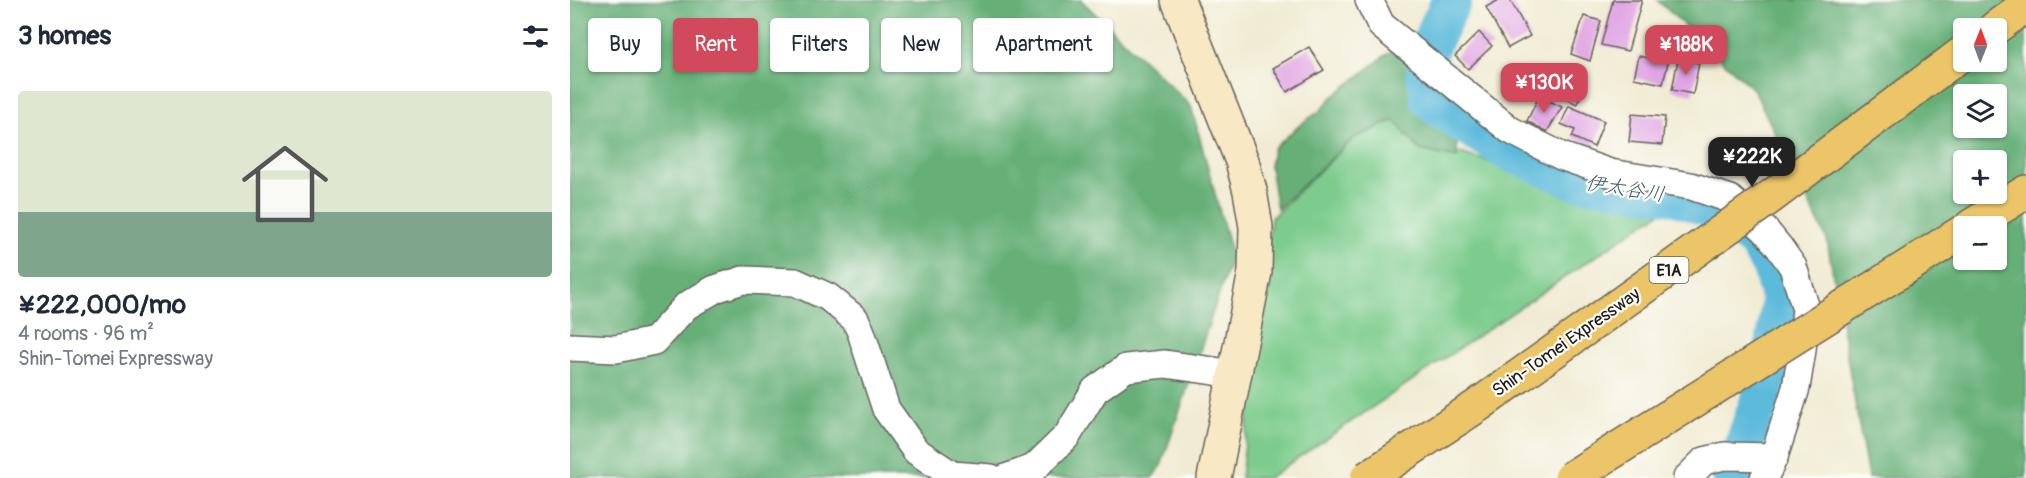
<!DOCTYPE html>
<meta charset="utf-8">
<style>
body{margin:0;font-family:Pangolin,"Klee One",sans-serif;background:#f6f6f7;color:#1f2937;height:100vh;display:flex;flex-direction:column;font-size:22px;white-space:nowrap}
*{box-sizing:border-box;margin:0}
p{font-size:20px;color:#747a83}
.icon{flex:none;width:33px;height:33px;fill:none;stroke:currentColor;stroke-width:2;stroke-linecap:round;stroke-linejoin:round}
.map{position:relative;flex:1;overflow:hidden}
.sheet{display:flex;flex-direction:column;background:#fff;width:570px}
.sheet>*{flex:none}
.hud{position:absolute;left:18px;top:18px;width:570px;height:54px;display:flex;gap:12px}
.needle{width:39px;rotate:1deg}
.fabs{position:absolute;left:1383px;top:18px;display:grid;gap:12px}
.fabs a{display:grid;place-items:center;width:54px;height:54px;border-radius:6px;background:#fff;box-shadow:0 2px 4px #0004;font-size:30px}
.price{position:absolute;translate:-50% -51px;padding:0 14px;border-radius:12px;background:#d1495b;color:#fff;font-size:20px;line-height:39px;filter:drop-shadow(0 2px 3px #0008)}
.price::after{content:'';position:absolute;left:50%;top:36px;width:18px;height:14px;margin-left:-9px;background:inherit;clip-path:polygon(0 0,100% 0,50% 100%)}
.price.on{background:#222;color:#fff}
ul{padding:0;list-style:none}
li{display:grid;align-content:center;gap:12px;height:318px;padding:0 18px}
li+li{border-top:2px solid #e0e1e3}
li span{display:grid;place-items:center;height:186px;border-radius:6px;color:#555}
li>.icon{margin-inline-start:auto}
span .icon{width:108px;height:108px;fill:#fffc;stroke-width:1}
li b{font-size:26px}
h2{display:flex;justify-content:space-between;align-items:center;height:72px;padding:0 18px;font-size:26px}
.chip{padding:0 21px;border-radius:6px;background:#fff;box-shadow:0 2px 4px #0004;font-size:21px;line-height:54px}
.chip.on{background:#d1495b;color:#fff}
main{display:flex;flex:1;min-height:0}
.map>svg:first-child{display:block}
.green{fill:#7dcc8d;stroke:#4c7454;stroke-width:1.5}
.forest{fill:#66b078;stroke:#41664a;stroke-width:1.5;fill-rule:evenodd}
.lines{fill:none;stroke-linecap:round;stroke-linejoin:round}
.river{stroke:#5cbadb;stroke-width:40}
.building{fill:#e1a5e4}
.street-casing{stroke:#66645c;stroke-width:30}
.secondary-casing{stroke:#66645c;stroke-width:36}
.highway-casing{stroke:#66645c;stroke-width:36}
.street{stroke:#fff;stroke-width:27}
.secondary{stroke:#f8e8c3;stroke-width:33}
.highway{stroke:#edc569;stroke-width:33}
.highway-bridge-casing{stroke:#66645c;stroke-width:36;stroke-linecap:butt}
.highway-bridge{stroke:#edc569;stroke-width:33}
.labels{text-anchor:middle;stroke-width:4.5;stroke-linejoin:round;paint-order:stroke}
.shield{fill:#fdfcf7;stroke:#605f5e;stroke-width:1.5}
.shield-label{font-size:16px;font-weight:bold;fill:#1c1c1c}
.street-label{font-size:18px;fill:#1c1c1c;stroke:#fdfcf7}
.water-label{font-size:20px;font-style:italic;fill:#365b68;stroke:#fdfcf7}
</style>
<main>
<section class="sheet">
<h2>3 homes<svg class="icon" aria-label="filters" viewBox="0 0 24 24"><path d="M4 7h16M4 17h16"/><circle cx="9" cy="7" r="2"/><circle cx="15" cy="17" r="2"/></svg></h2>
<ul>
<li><span style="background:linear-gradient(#dfe7d0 65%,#7fa58c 0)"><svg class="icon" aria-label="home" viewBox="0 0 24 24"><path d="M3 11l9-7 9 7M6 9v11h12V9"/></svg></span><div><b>¥222,000/mo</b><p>4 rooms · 96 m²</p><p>Shin-Tomei Expressway</p></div></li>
</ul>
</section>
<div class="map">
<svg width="1456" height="478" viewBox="0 0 1456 478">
<rect width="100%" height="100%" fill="#fdfcf7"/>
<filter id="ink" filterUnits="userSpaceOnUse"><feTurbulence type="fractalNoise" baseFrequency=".0167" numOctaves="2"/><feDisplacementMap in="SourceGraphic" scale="12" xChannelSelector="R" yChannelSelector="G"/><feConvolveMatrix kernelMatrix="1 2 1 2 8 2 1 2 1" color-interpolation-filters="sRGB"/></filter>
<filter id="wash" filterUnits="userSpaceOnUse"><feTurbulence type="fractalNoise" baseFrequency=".008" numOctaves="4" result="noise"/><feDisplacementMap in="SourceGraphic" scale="24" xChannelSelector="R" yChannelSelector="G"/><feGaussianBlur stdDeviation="1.35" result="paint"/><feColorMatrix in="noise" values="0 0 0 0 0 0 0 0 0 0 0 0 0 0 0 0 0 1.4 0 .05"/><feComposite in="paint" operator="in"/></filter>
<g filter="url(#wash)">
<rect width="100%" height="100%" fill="#f0ebd2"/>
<!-- green -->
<path class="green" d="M825 120 887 152 1014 191 1097 208 698 478H671L701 218 784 138Z"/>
<!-- forest -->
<g class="forest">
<path d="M0 0H511L621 106 662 256 591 466 582 478H0Z"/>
<path d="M1087 0H1456V478H1298L1257 240 1184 90ZM1394 28H1426V62H1394ZM1394 94H1426V128H1394ZM1394 160H1426V194H1394ZM1394 226H1426V260H1394Z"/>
<path d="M822 50 886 102 887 158 850 150 824 120 784 138 707 209 700 166 703 149 732 123 750 111 761 98Z"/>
</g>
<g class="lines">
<!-- river -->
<path class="river" d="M882 0 858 49 856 74 860 99 872 110 938 151 1007 180 1104 195 1148 210 1187 241 1202 267 1211 300 1203 363 1163 478"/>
</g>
<g id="blocks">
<!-- building -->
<g class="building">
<path d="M929 0H940L960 36 938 48 916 7Z"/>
<path d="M1043 0H1072L1058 51 1031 45Z"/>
<path d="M1014 16 1031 21 1020 61 1001 54Z"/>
<path d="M909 32 922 46 898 69 885 56Z"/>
<path d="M739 47 754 70 717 92 703 68Z"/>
<path d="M1069 56 1098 62 1093 84 1064 78Z"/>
<path d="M1108 59 1129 63 1123 94 1102 90Z"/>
<path d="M987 70 1016 84 1007 104 975 90Z"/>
<path d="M969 96 992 107 977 132 957 121Z"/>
<path d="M999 106 1034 121 1024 147 1002 137 1005 130 991 124Z"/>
<path d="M1062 114 1095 117 1092 145 1059 142Z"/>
</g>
</g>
</g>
<g filter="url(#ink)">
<use href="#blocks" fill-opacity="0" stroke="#66645c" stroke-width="1.5"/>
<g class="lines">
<defs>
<g id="street">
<path d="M799 0 811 25 940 130 991 156 1040 173 1121 186 1160 199 1195 230 1209 247 1223 267 1236 309 1232 350 1226 388 1204 457 1194 478"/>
<path d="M0 347 46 349 84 341 116 306 145 289 173 280 225 282 258 297 285 319 291 332 316 409 346 451 382 475 421 478"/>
<path d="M436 478 464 468 497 436 525 390 556 368 595 364 665 374"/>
<path d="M1117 478 1134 461 1154 456 1204 457"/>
</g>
<path id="secondary" d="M608 0 672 161 680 191 686 227 685 272 644 478"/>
<g id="highway">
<path d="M1425 28 1456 5"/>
<path d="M1401 226 1456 192"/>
</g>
</defs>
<!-- street casing -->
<use href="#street" class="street-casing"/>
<!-- secondary casing -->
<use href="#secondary" class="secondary-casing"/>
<!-- highway casing -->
<use href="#highway" class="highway-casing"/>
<!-- street -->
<use href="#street" class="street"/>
<!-- secondary -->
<use href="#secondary" class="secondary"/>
<!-- highway -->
<use href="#highway" class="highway"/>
<defs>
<g id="highway-bridge">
<path d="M797 478 907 406 1199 198 1394 52"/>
<path d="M1001 478 1394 231"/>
</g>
</defs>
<!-- highway-bridge casing -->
<use href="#highway-bridge" class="highway-bridge-casing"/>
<!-- highway-bridge -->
<use href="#highway-bridge" class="highway-bridge"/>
</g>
</g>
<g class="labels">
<!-- shield labels -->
<rect class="shield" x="1079.5" y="257" width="39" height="26" rx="4.5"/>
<g class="shield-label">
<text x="1099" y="276">E1A</text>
</g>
<!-- street labels -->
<g class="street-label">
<text transform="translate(996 342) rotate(-35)" y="6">Shin-Tomei Expressway</text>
</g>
<!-- water labels -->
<g class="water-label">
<text transform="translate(1055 188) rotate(9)" y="7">伊太谷川</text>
</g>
</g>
</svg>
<div class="fabs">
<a><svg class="needle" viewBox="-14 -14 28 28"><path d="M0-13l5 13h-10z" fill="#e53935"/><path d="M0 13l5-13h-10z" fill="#747a83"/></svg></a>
<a><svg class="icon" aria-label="layers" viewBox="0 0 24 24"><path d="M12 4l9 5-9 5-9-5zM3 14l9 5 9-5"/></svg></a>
<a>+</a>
<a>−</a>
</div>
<b class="price" style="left:1116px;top:76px">¥188K</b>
<b class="price" style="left:974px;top:114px">¥130K</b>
<b class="price on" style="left:1182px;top:188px">¥222K</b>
<div class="hud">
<a class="chip">Buy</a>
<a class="chip on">Rent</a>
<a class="chip">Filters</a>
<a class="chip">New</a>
<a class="chip">Apartment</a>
</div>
</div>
</main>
